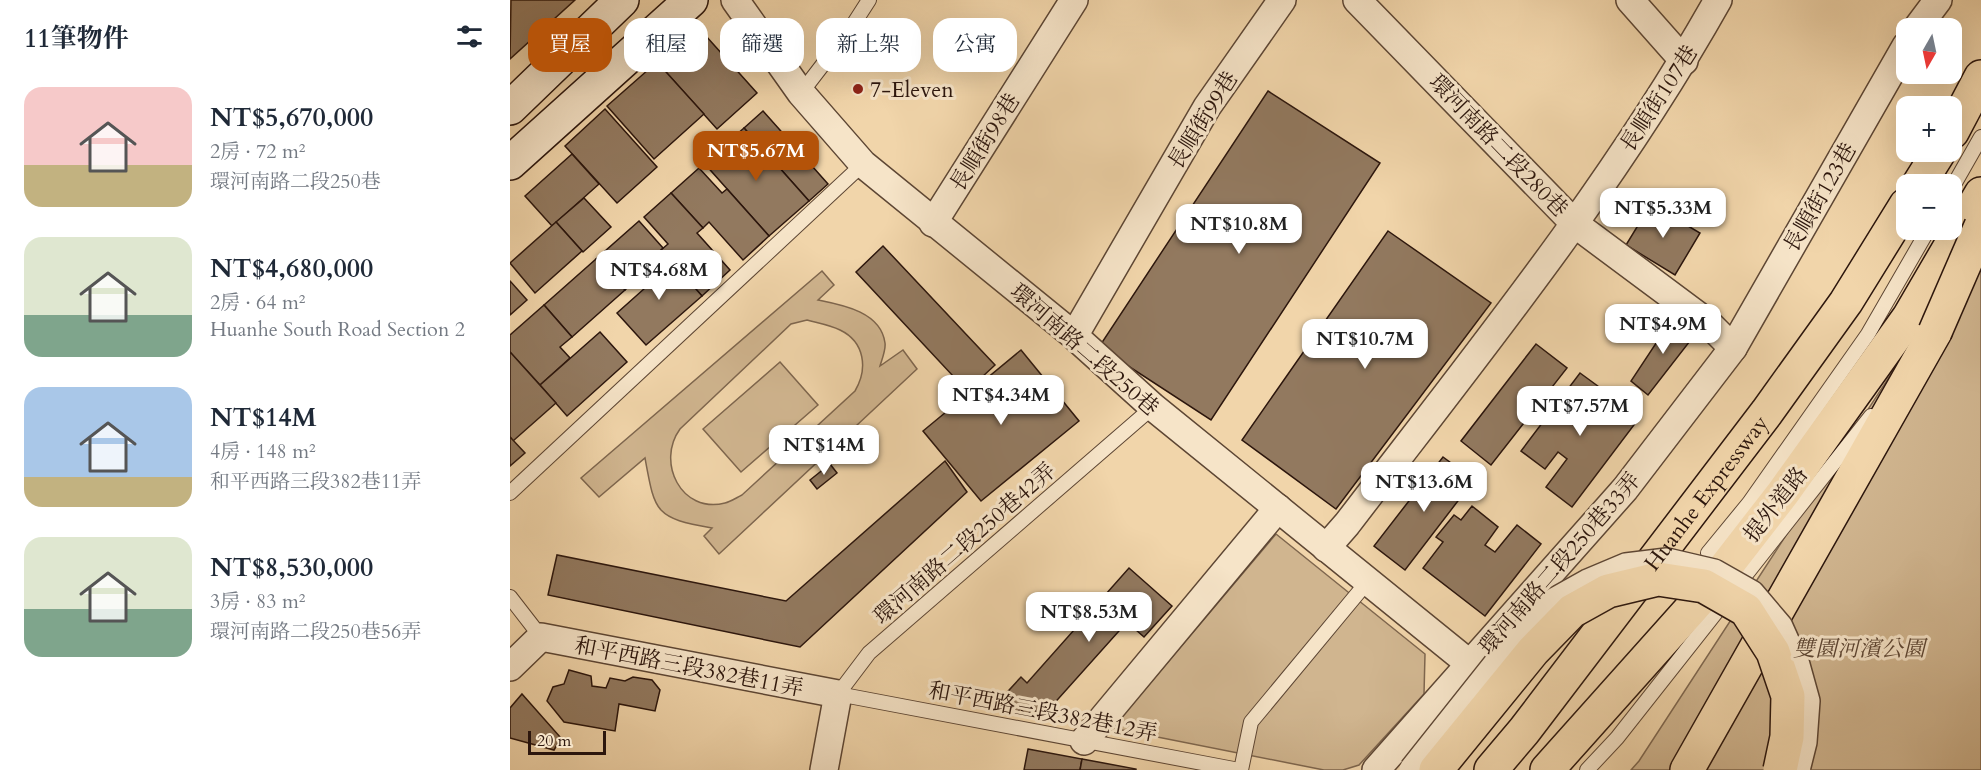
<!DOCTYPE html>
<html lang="zh-TW">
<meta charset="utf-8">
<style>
body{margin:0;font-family:Cardo,"Noto Serif TC",serif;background:#f6f6f7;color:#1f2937;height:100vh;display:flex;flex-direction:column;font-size:22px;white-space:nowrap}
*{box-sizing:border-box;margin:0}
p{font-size:20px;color:#747a83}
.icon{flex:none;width:33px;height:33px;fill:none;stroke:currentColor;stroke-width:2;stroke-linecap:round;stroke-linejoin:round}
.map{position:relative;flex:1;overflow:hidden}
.side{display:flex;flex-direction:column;background:#fff;width:510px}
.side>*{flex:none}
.top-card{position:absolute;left:18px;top:18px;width:570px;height:54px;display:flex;gap:12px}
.needle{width:39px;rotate:189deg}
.fabs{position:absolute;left:1386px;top:18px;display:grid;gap:12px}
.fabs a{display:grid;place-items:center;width:66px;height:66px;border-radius:12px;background:#fff;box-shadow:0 6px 24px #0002;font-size:30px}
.scale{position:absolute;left:18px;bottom:15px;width:78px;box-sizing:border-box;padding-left:6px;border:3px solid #2c160d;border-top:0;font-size:16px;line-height:21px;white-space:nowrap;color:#2c160d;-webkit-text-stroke:4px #f6e4c8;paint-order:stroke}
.price{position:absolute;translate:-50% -51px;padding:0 14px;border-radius:12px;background:#fff;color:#222;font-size:20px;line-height:39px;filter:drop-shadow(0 2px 3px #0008)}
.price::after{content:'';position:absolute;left:50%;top:36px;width:18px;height:14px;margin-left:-9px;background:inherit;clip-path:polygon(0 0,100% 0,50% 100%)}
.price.current{background:#b45309;color:#fff}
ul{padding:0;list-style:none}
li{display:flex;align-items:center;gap:18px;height:150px;padding:0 24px}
li span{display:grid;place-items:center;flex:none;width:168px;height:120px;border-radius:18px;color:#555}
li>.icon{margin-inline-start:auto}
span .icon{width:72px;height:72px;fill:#fffc;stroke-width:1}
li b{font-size:26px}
h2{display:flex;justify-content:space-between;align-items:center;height:72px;padding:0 24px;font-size:26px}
.pill{padding:0 21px;border-radius:18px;background:#fff;box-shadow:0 6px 24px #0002;font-size:21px;line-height:54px}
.pill.current{background:#b45309;color:#fff}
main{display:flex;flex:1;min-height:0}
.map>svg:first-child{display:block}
.green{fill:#d0b58f;stroke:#7e664e;stroke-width:1.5;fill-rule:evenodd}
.building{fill:#92795f;stroke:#2c160d;stroke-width:1.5}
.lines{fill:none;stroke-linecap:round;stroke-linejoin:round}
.lane-casing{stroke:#5d4634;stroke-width:16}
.street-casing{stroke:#5d4634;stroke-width:30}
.secondary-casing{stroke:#2c160d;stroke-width:36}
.highway-casing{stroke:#2c160d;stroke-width:36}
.lane{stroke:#f6e4c8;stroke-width:14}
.street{stroke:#f6e4c8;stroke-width:27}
.secondary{stroke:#f6e4c8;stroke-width:33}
.highway{stroke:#f1d5aa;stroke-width:33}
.street-bridge-casing{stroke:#5d4634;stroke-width:30;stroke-linecap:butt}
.highway-bridge-casing{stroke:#2c160d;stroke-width:36;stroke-linecap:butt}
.street-bridge{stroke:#f6e4c8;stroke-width:27}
.highway-bridge{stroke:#f1d5aa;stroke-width:33}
.poi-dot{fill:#8f2418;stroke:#f6e4c8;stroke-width:2}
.labels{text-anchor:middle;stroke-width:6;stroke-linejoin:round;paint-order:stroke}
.poi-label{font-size:22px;fill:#2c160d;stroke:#f6e4c8;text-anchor:start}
.street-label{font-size:22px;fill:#2c160d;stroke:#f6e4c8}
.park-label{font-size:22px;font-style:italic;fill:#5d4634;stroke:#f6e4c8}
</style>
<main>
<section class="side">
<h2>11筆物件<svg class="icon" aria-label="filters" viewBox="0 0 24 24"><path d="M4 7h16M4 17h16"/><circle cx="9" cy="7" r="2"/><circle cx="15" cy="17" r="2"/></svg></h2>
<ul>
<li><span style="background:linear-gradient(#f6c9c9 65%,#c2b280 0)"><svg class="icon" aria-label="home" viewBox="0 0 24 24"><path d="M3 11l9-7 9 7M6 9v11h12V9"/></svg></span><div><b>NT$5,670,000</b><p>2房 · 72 m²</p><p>環河南路二段250巷</p></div></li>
<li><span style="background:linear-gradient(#dfe7d0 65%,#7fa58c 0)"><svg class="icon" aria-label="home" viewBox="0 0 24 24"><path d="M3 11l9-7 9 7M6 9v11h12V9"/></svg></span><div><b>NT$4,680,000</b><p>2房 · 64 m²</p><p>Huanhe South Road Section 2</p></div></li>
<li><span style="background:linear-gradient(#a9c7e8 75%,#c2b280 0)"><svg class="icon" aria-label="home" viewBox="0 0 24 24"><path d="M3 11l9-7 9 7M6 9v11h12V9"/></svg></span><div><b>NT$14M</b><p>4房 · 148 m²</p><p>和平西路三段382巷11弄</p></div></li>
<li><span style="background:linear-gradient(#dfe7d0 60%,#7fa58c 0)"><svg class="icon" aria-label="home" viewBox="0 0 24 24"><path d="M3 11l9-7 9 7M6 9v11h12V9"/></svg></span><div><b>NT$8,530,000</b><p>3房 · 83 m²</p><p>環河南路二段250巷56弄</p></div></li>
</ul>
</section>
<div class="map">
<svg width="1471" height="770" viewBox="0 0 1471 770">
<rect width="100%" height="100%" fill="#f1d5aa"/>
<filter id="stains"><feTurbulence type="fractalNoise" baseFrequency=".00333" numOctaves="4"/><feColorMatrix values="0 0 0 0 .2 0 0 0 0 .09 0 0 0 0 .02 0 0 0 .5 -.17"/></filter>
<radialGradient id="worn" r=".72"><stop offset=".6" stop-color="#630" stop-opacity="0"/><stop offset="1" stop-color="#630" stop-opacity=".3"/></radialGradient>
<!-- green -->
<g class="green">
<path d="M1471 236V770H1121L1129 761Z"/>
<path d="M312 271 324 285 308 300C333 305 371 312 375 343 376 350 372 359 370 366L393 350 407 369 209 554 194 536 202 528C145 518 145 513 135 458L89 497 71 478ZM297 320C308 323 320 325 330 330 355 342 358 369 345 391L232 495C226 498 220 502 215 503 171 514 146 462 170 429L281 324Z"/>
<path d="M270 362 308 405 231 472 193 429Z"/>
<path d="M766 534 915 654 914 694 849 765 833 770H814L602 728Z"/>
</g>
<!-- building -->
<g class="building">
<path d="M1 0H65L0 59Z"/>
<path d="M187 26 247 93 207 129 147 62Z"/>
<path d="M147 62 194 114 144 159 97 106Z"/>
<path d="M758 91 870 163 701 420 589 347Z"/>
<path d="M95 109 147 167 107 203 55 146Z"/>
<path d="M253 111 318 184 299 201 234 128Z"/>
<path d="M234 128 299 201 259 236 194 163Z"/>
<path d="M62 154 89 184 42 226 15 196Z"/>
<path d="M189 168 212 193 217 189 259 236 233 260 199 222 193 228 161 193Z"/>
<path d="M161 193 193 228 187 233 220 270 192 296 151 250 158 244 134 217Z"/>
<path d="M74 198 101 227 73 252 46 222Z"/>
<path d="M1141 204 1190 233 1165 275 1116 245Z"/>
<path d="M129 221 153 248 133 266 137 270 115 290 86 259Z"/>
<path d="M46 222 72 251 25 293 0 263Z"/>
<path d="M878 231 981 303 826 509 732 440Z"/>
<path d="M373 246 485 365 457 391 346 272Z"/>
<path d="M158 257 192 296 136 345 107 313 135 288 127 279 137 270 139 273Z"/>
<path d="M86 259 115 290 62 337 34 305Z"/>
<path d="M0 281 17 300 0 315Z"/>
<path d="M34 305 62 337 50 347 60 358 30 385 0 352V335Z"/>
<path d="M1164 316 1187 332 1138 395 1121 381Z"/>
<path d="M90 332 117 362 57 416 30 385Z"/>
<path d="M1026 344 1057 368 981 465 951 441Z"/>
<path d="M511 350 569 421 471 501 413 431Z"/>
<path d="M0 352 46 403 3 441 0 437Z"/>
<path d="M1070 373 1130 417 1062 507 1036 487 1057 459 1048 452 1035 469 1011 451Z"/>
<path d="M0 437 15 453 0 466Z"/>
<path d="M933 457 964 480 895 570 864 546Z"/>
<path d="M435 461 457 492 290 647 38 595 47 555 276 601Z"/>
<path d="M320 464 327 473 307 489 300 480Z"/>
<path d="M962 506 988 527 975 545 985 552 1007 525 1031 544 975 616 913 568 933 542 926 537 944 515 951 520Z"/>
<path d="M619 568 662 606 634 637 617 622 532 717 523 709 517 715 510 709 505 715 489 701 511 677 517 683Z"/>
<path d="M59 670 81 676 82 686 96 688 100 678 115 681 123 677 142 680 150 690 145 711 109 704 105 731 54 722 37 701 43 687 54 684Z"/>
<path d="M12 694 51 738 44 750 0 738V708Z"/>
<path d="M518 749 572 759 570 770H514Z"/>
<path d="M572 759 626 769V770H570Z"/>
</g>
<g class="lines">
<defs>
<g id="lane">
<path d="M291 93 341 28 359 0"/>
<path d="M1442 188 1471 137"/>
<path d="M643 407 359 653 328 694 729 770"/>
<path d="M0 493 353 164"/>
<path d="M1198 553 1239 503 1358 334 1418 230"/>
<path d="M0 597 31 637"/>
<path d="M731 770 741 722 858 581"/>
<path d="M1077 770 1107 738 1361 416"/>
</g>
<g id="street">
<path d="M225 0 291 93 353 164 562 334 643 407 960 664"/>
<path d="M847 0 1065 224 1198 323 1223 348"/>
<path d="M1120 0 1174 61"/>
<path d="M1407 28 1428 0"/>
<path d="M423 223 564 0"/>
<path d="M564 336 697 107 772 0"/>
<path d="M816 548 837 524C967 354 1103 187 1208 0"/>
<path d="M0 667 31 637 328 694 314 770"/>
<path d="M574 741 768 508"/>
<path d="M866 770 1115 489 1223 348 1396 46"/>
</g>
<g id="secondary">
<path d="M0 108 112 0"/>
<path d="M0 163 181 0"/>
</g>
<g id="highway">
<path d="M1442 132 1471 77"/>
<path d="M1409 184 1429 152"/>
<path id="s1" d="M981 770 1014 731 1257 412 1336 302 1396 205"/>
<path d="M1037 770 1197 591 1273 493 1399 317 1471 194"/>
<path d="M1177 770 1425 332"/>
</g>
</defs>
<!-- lane casing -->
<use href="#lane" class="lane-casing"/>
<!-- street casing -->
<use href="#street" class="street-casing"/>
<!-- secondary casing -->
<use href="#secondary" class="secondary-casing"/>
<!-- highway casing -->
<use href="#highway" class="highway-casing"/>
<!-- lane -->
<use href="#lane" class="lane"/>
<!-- street -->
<use href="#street" class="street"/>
<!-- secondary -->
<use href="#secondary" class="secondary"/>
<!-- highway -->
<use href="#highway" class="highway"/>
<defs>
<path id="street-bridge" d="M903 770 1008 638 1044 602 1078 583 1116 567 1157 562 1204 573 1241 594 1269 627 1286 665 1296 701 1293 742 1287 766"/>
<g id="highway-bridge">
<path d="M1425 332 1471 226"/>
<path d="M926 770 1023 651 1062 611 1098 591 1148 579 1194 586 1236 610 1263 652 1278 696 1277 737 1270 770"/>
</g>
</defs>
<!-- street-bridge casing -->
<use href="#street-bridge" class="street-bridge-casing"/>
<!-- highway-bridge casing -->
<use href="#highway-bridge" class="highway-bridge-casing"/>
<!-- street-bridge -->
<use href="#street-bridge" class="street-bridge"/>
<!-- highway-bridge -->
<use href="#highway-bridge" class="highway-bridge"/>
</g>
<!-- markers -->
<circle class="poi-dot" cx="348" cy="89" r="6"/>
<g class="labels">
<!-- poi labels -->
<g class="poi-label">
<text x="360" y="97">7-Eleven</text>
</g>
<!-- street labels -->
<g class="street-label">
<text transform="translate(1148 98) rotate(-57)" y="8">長順街107巷</text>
<text transform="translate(692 120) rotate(-58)" y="8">長順街99巷</text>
<text transform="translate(474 142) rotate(-58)" y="8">長順街98巷</text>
<text transform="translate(989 145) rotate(46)" y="8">環河南路二段280巷</text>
<text transform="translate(1309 197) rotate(-60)" y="8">長順街123巷</text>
<text transform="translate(575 349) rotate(41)" y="8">環河南路二段250巷</text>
<text dy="8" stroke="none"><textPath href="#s1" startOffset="351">Huanhe Expressway</textPath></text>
<text transform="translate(1265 504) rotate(-52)" y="8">提外道路</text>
<text transform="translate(454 543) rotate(-41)" y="8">環河南路二段250巷42弄</text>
<text transform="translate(1049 563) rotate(-49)" y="8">環河南路二段250巷33弄</text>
<text transform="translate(179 666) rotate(11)" y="8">和平西路三段382巷11弄</text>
<text transform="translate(533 711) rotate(11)" y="8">和平西路三段382巷12弄</text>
</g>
<!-- park labels -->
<g class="park-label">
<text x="1349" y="656">雙園河濱公園</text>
</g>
</g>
<rect width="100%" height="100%" filter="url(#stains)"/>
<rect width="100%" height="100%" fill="url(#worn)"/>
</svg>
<div class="fabs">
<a><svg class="needle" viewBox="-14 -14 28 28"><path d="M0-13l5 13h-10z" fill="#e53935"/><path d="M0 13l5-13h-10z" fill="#747a83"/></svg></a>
<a>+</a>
<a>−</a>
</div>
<div class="scale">20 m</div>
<b class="price current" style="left:246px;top:182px">NT$5.67M</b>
<b class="price" style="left:1153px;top:239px">NT$5.33M</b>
<b class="price" style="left:729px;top:255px">NT$10.8M</b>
<b class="price" style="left:149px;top:301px">NT$4.68M</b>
<b class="price" style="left:1153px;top:355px">NT$4.9M</b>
<b class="price" style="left:855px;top:370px">NT$10.7M</b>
<b class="price" style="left:491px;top:426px">NT$4.34M</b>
<b class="price" style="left:1070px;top:437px">NT$7.57M</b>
<b class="price" style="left:314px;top:476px">NT$14M</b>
<b class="price" style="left:914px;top:513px">NT$13.6M</b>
<b class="price" style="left:579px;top:643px">NT$8.53M</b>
<div class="top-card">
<a class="pill current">買屋</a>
<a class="pill">租屋</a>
<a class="pill">篩選</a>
<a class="pill">新上架</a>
<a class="pill">公寓</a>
</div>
</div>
</main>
